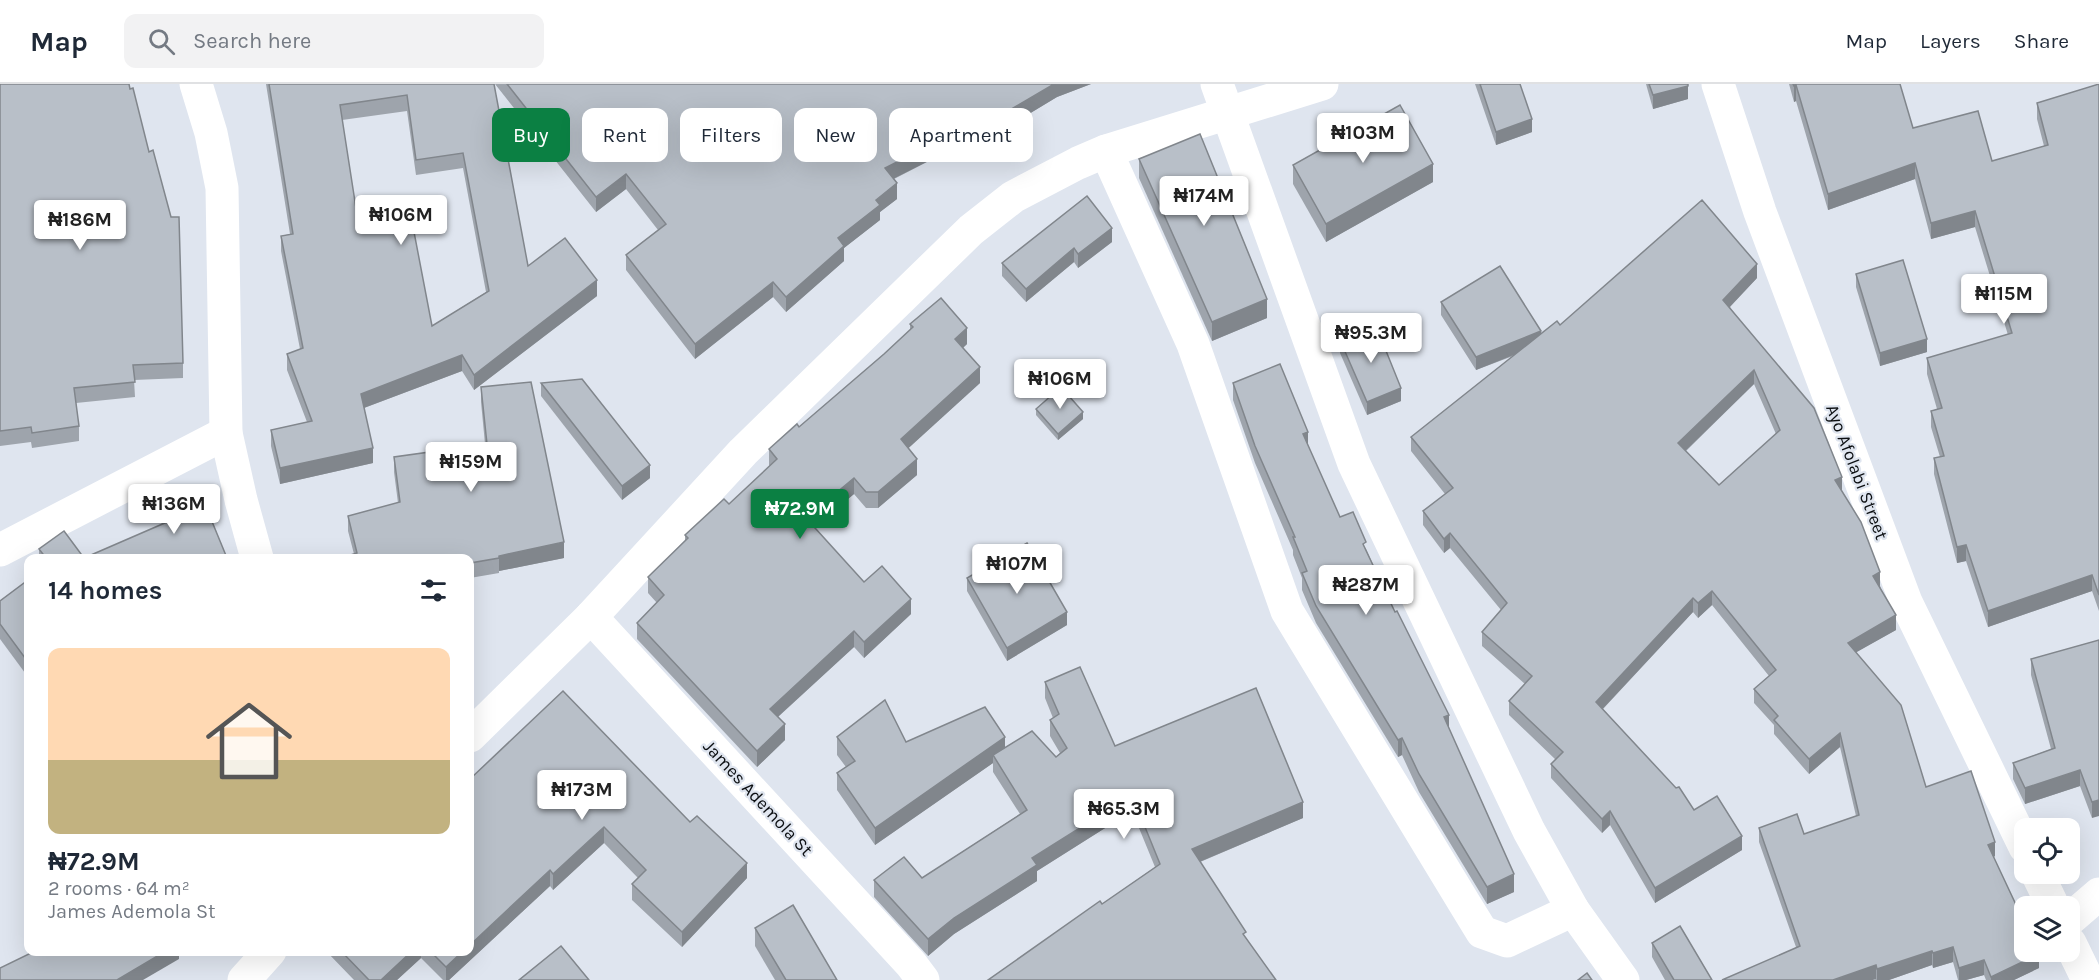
<!DOCTYPE html>
<meta charset="utf-8">
<style>
body{margin:0;font-family:Karla,sans-serif;background:#f2f2f3;color:#1f2937;height:100vh;display:flex;flex-direction:column;font-size:22px;white-space:nowrap}
*{box-sizing:border-box;margin:0}
p{font-size:20px;color:#747a83}
.icon{flex:none;width:33px;height:33px;fill:none;stroke:currentColor;stroke-width:2;stroke-linecap:round;stroke-linejoin:round}
.map{position:relative;flex:1;overflow:hidden}
.panel{position:absolute;left:24px;top:470px;width:450px;height:402px;display:flex;flex-direction:column;background:#fff;border-radius:12px;box-shadow:0 6px 24px #0002}
.panel>*{flex:none}
.banner{position:absolute;left:492px;top:24px;width:570px;height:54px;display:flex;gap:12px}
.tools{position:absolute;left:2014px;top:734px;display:grid;gap:12px}
.tools a{display:grid;place-items:center;width:66px;height:66px;border-radius:12px;background:#fff;box-shadow:0 6px 24px #0002;font-size:30px}
.price{position:absolute;translate:-50% -51px;padding:0 14px;border-radius:6px;background:#fff;color:#222;font-size:20px;line-height:39px;filter:drop-shadow(0 2px 3px #0008)}
.price::after{content:'';position:absolute;left:50%;top:36px;width:18px;height:14px;margin-left:-9px;background:inherit;clip-path:polygon(0 0,100% 0,50% 100%)}
.price.active{background:#0b8043;color:#fff}
ul{padding:0;list-style:none}
li{display:grid;align-content:center;gap:12px;height:318px;padding:0 24px}
li span{display:grid;place-items:center;height:186px;border-radius:12px;color:#555}
li>.icon{margin-inline-start:auto}
span .icon{width:108px;height:108px;fill:#fffc;stroke-width:1}
li b{font-size:26px}
h2{display:flex;justify-content:space-between;align-items:center;height:72px;padding:0 24px;font-size:26px}
.tag{padding:0 21px;border-radius:12px;background:#fff;box-shadow:0 6px 24px #0002;font-size:21px;line-height:54px}
.tag.active{background:#0b8043;color:#fff}
header{display:flex;align-items:center;gap:36px;box-sizing:border-box;height:84px;padding:0 30px;background:#fff;border-bottom:2px solid #e0e1e3}
header strong{font-size:28px}
nav{display:flex;gap:33px;margin-inline-start:auto;font-size:21px}
.search{width:420px;height:54px;background:#f2f2f3;display:flex;align-items:center;gap:15px;box-sizing:border-box;padding:0 21px;border-radius:12px;color:#747a83;font-size:22px}
.map>svg:first-child{display:block}
.lines{fill:none;stroke-linecap:round;stroke-linejoin:round}
.minor{stroke:#fff;stroke-width:33}
.wall{fill:#9ea4ac;fill-rule:evenodd}
.shaded-wall{fill:#81868c}
.building{fill:#b8bfc8;stroke:#81868c;stroke-width:1.5;fill-rule:evenodd}
.labels{text-anchor:middle;stroke-width:4.5;stroke-linejoin:round;paint-order:stroke}
.street-label{font-size:18px;fill:#0c0f12;stroke:#dfe5ef}
</style>
<header>
<strong>Map</strong>
<div class="search"><svg class="icon" aria-label="search" viewBox="0 0 24 24"><circle cx="10" cy="10" r="6"/><path d="M15 15l6 6"/></svg>Search here</div>
<nav><a>Map</a><a>Layers</a><a>Share</a></nav>
</header>
<div class="map">
<svg width="2099" height="896" viewBox="0 0 2099 896">
<rect width="100%" height="100%" fill="#dfe5ef"/>
<g class="lines">
<!-- minor -->
<g class="minor">
<path d="M196 0 211 49 222 104 226 349 241 416 257 474"/>
<path d="M1217 0 1354 380 1529 747 1573 826 1623 896"/>
<path d="M1718 0 1760 128 1906 518 2025 763"/>
<path d="M1106 67 1193 260 1287 527 1466 822 1482 848 1507 857 1573 826"/>
<path d="M0 466 226 349"/>
<path d="M591 533 911 880 923 896"/>
<path d="M470 652 591 533 743 368 971 146 1013 113 1078 79 1106 67 1322 0"/>
<path d="M2037 789 2053 822"/>
<path d="M2070 835 2099 810"/>
<path d="M2070 859 2088 896"/>
<path d="M244 896 270 867"/>
</g>
</g>
<!-- wall -->
<g class="wall">
<path d="M0 0 183 279V294L134 296 135 313 76 319 79 342V357L32 364 31 358 0 362Z"/>
<path d="M266 0H494L528 182 597 212 474 306 462 287 364 324 373 379 280 400 271 362V346L307 338 287 286V270L300 265 281 167V152L290 150ZM407 27 416 91 463 84 486 208 432 242 358 137 342 36Z"/>
<path d="M495 0H1091L1057 13 964 69 960 61 894 95 897 115 880 128V136L844 164V177L786 228 773 213 695 275 626 186V171L658 146 626 105 596 128Z"/>
<path d="M1475 0H1520L1532 48 1496 61Z"/>
<path d="M1646 0H1688V15L1653 25Z"/>
<path d="M1789 0H1900L1913 44 1992 77 2044 62 2037 35V19L2099 0V527L2092 507 1988 543 1966 477 1957 479 1934 390V374L1940 373 1931 343V327L1937 325 1927 290V274L2008 251 1975 143 1931 155 1915 95 1828 126 1796 17 1794 18Z"/>
<path d="M1139 75 1267 234 1212 257 1139 94Z"/>
<path d="M1293 81 1433 98 1326 158 1293 100Z"/>
<path d="M1087 112 1112 158 1078 184 1074 178 1026 218 1002 192V179Z"/>
<path d="M1856 190 1927 268 1880 282 1856 203Z"/>
<path d="M1757 194 1730 223 1842 407 1880 502 1896 546 1856 568 1926 703 1995 772 1994 773 2039 884 2014 896H1986L1984 891 1966 896H1958L1953 878 1933 884 1932 881 1889 896H1876L1796 863 1759 758V744L1804 750 1856 732 1840 663 1809 690 1774 650V641L1754 619V605L1769 592 1712 521 1698 534 1693 528 1603 625 1694 726 1742 766 1655 819 1610 741 1602 749 1551 694V680L1556 676 1509 631V617L1525 600 1482 562V548L1501 526 1450 464 1444 469 1423 441V427L1445 410 1411 367V353L1513 272 1476 286 1441 231V218L1541 249 1560 241ZM1754 300 1776 350 1719 401 1686 367Z"/>
<path d="M910 240 967 260 963 264 980 299 908 364 917 391 878 424H866L854 410 814 443 864 498 911 530 864 574 854 563 778 633 785 656 757 683 637 555V539L657 519 648 509V493L685 457V451L729 420 770 382 769 381V365L799 343 884 270 910 246Z"/>
<path d="M1340 256 1401 317 1367 331 1340 269Z"/>
<path d="M541 299 650 394 622 416 541 312Z"/>
<path d="M1233 299 1308 363 1340 433 1366 465 1449 645 1514 808 1487 820 1419 708 1402 671 1398 673 1316 539 1302 506V494L1293 471V466L1255 379 1233 316Z"/>
<path d="M481 303 564 474 499 487V489L470 494V474L354 470 348 447V432L398 419 394 388V373L485 360 481 318Z"/>
<path d="M1036 325 1083 335 1058 356 1036 331Z"/>
<path d="M160 422 227 474 162 440 160 437Z"/>
<path d="M39 465 84 474H39Z"/>
<path d="M967 494 1067 541 1007 577 967 507Z"/>
<path d="M28 496V593L0 555V517Z"/>
<path d="M2099 556 2092 734 2080 702 2025 720 2013 695V679L2051 665 2031 591V575Z"/>
<path d="M1045 598 1115 662 1303 734 1102 820 1155 783 1132 727 1037 787V797L954 850 928 872 874 813V796L922 794 1020 730 993 688V679L875 761 837 706V689L846 683 837 671V653L1005 664 1056 673 1060 669 1050 652V636L1053 634 1045 614Z"/>
<path d="M563 607 690 738 747 794 682 863 632 816V800L638 794 604 759 553 806 550 802 449 896H443L421 874 397 896H354L326 867H470Z"/>
<path d="M755 844 837 896H775L755 862Z"/>
<path d="M1652 859 1712 896H1665L1652 873Z"/>
</g>
<!-- shaded-wall -->
<g class="shaded-wall">
<path d="M1054 0H1091L1057 13 964 69V53Z"/>
<path d="M1796 1V17L1794 18V2Z"/>
<path d="M1688 2V15L1653 25V11Z"/>
<path d="M1532 35V48L1496 61V48Z"/>
<path d="M960 46V61L885 99V84Z"/>
<path d="M1915 79V95L1828 126V110Z"/>
<path d="M1433 80V98L1326 158V140Z"/>
<path d="M626 90V105L596 128V113Z"/>
<path d="M897 99V115L880 128V136L844 164V177L786 228V213L838 154 876 116Z"/>
<path d="M1975 127V143L1931 155V139Z"/>
<path d="M1112 144V158L1078 184V170Z"/>
<path d="M1074 164V178L1026 218V205Z"/>
<path d="M1757 180V194L1723 230V216Z"/>
<path d="M597 196V212L474 306V291Z"/>
<path d="M773 198V213L695 275V260Z"/>
<path d="M1267 215V234L1212 257V238Z"/>
<path d="M967 244V260L955 271V255Z"/>
<path d="M1541 247V260L1476 286V273Z"/>
<path d="M1927 255V268L1880 282V269Z"/>
<path d="M462 271V287L361 325V310Z"/>
<path d="M980 283V299L901 371V355Z"/>
<path d="M1754 286V300L1678 374V359Z"/>
<path d="M1401 304V317L1367 331V318Z"/>
<path d="M1083 328V335L1058 356V350Z"/>
<path d="M1308 348V365L1303 350Z"/>
<path d="M373 364V379L280 400V384Z"/>
<path d="M917 375V391L878 424V408Z"/>
<path d="M650 381V394L622 416V402Z"/>
<path d="M1842 393V408L1835 396Z"/>
<path d="M854 394V410L806 450V434Z"/>
<path d="M1450 449V464L1444 469V455Z"/>
<path d="M564 458V474L499 487V472Z"/>
<path d="M1966 461V477L1957 479V463Z"/>
<path d="M1880 488V502L1873 506V492Z"/>
<path d="M2092 491V507L1988 543V527Z"/>
<path d="M1712 507V521L1698 534V519Z"/>
<path d="M1693 514V528L1596 632V618Z"/>
<path d="M911 515V530L864 574V558Z"/>
<path d="M1067 528V541L1007 577V564Z"/>
<path d="M1896 531V546L1848 573V559Z"/>
<path d="M854 547V563L770 640V625Z"/>
<path d="M1449 631V648L1444 633Z"/>
<path d="M785 640V656L757 683V667Z"/>
<path d="M1840 649V663L1809 690V675Z"/>
<path d="M1005 653V671H993V679L875 761V744Z"/>
<path d="M1402 654V671L1398 673V656Z"/>
<path d="M2080 686V702L2025 720V704Z"/>
<path d="M1132 711V727L1037 787V797L954 850 928 872V855L954 834 1032 774Z"/>
<path d="M2099 716V732L2092 734V718Z"/>
<path d="M1303 718V734L1192 781V765Z"/>
<path d="M1610 727V741L1602 749V735Z"/>
<path d="M604 743V759L553 806V790Z"/>
<path d="M1742 752V766L1655 819V804Z"/>
<path d="M1995 758V772L1988 775V761Z"/>
<path d="M747 779V794L682 863V848Z"/>
<path d="M550 786V802L449 896H446V883L463 867H470V861Z"/>
<path d="M1514 790V808L1487 820V803Z"/>
<path d="M1953 863V878L1933 884V869Z"/>
<path d="M166 867H179V875L143 896H117Z"/>
<path d="M412 867H421V874L397 896H381Z"/>
<path d="M1932 867V881L1889 896H1877V885Z"/>
<path d="M2039 870V884L2014 896H1991V893Z"/>
<path d="M1984 876V891L1966 896H1959V884Z"/>
<path d="M1876 881V895L1873 896H1833Z"/>
</g>
<!-- building -->
<g class="building">
<path d="M0 0H129L130 5 133 4 149 68 153 66 171 133H179L183 279 133 281 135 298 74 304 79 342 32 349 31 343 0 347Z"/>
<path d="M269 0H494L528 182 565 154 597 196 474 291 462 271 361 310 373 364 280 384 271 346 312 337 287 270 303 264 281 152 293 150ZM407 11 416 76 463 69 489 207 432 242 410 127 358 137 340 21Z"/>
<path d="M507 0H1054L964 53 960 46 885 84 897 99 876 116 880 121 838 154 844 162 786 213 773 198 695 260 626 171 666 140 626 90 596 113Z"/>
<path d="M1480 0H1520L1532 35 1496 48Z"/>
<path d="M1649 0H1688V2L1653 11Z"/>
<path d="M1793 0H1900L1913 44 1978 27 1992 77 2048 61 2037 19 2099 0V511L2092 491 1988 527 1966 461 1957 463 1934 374 1944 372 1931 327 1942 324 1927 274 2012 249 1975 127 1931 139 1915 79 1828 110 1796 1 1794 2Z"/>
<path d="M1400 21 1433 80 1326 140 1293 81Z"/>
<path d="M1200 50 1267 215 1212 238 1139 75Z"/>
<path d="M1087 112 1112 144 1078 170 1074 164 1026 205 1002 179Z"/>
<path d="M1702 116 1757 180 1723 216 1814 324 1842 393 1835 396 1861 438 1880 488 1873 492 1896 531 1848 559 1901 621 1926 703 1971 687 1995 758 1988 761 2025 840V867H2038L2039 870 1991 893 1984 876 1959 884 1953 863 1933 869 1932 867 1877 885 1876 881 1833 896H1722L1800 862 1759 744 1797 730 1804 750 1859 731 1840 649 1809 675 1774 636 1778 632 1754 605 1776 586 1712 507 1698 519 1693 514 1596 618 1676 704 1679 703 1694 726 1717 712 1742 752 1655 804 1610 727 1602 735 1551 680 1563 668 1509 617 1532 592 1482 548 1507 519 1450 449 1444 455 1423 427 1453 404 1411 353 1557 237 1560 241ZM1754 286 1780 346 1719 401 1678 359Z"/>
<path d="M1903 176 1927 255 1880 269 1856 190Z"/>
<path d="M1500 182 1541 247 1476 273 1441 218Z"/>
<path d="M941 214 967 244 955 255 980 283 901 355 917 375 878 408H866L854 394 806 434 864 498 882 482 911 515 864 558 854 547 770 625 785 640 757 667 637 539 664 511 648 493 688 454 685 451 724 415 729 420 777 375 769 365 797 340 799 343 884 270 913 243 910 240Z"/>
<path d="M1376 242 1401 304 1367 318 1340 256Z"/>
<path d="M1280 280 1308 348 1303 350 1340 433 1353 428 1366 458 1363 460 1395 528 1397 527 1449 631 1444 633 1514 790 1487 803 1419 690 1402 654 1398 656 1316 522 1302 489 1307 487 1293 453H1295L1255 362 1233 299Z"/>
<path d="M582 295 650 381 622 402 541 299Z"/>
<path d="M531 298 564 458 499 472V474L470 479V474H341L357 469 348 432 400 418 394 373 487 360 481 303Z"/>
<path d="M1061 303 1083 328 1058 350 1036 325Z"/>
<path d="M199 406 227 474H84L167 438 160 422Z"/>
<path d="M64 447 84 474H46L39 465Z"/>
<path d="M1027 459 1067 528 1007 564 967 494Z"/>
<path d="M28 496V578L0 540V517Z"/>
<path d="M2099 556V716L2092 718 2080 686 2025 704 2013 679 2055 664 2031 575Z"/>
<path d="M1080 583 1115 662 1256 604 1303 718 1192 765 1246 848 1243 850 1276 896H988L1100 817 1102 820 1160 780 1132 711 1032 774 1037 781 954 834 928 855 874 796 904 773 922 794 1027 726 993 671 1032 647 1056 673 1067 664 1050 636 1059 630 1045 598Z"/>
<path d="M563 607 690 738 697 732 747 779 682 848 632 800 646 786 604 743 553 790 550 786 470 861V695Z"/>
<path d="M885 616 906 658 985 623 1005 653 875 744 837 689 855 677 837 653Z"/>
<path d="M793 821 837 896H786L755 844Z"/>
<path d="M1680 842 1712 896H1674L1652 859Z"/>
<path d="M561 862 589 896H519Z"/>
<path d="M35 867H166L117 896H0V884Z"/>
<path d="M341 867H412L381 896H369Z"/>
<path d="M430 867H463L446 883Z"/>
<path d="M1587 889 1592 896H1578Z"/>
</g>
<g class="labels">
<!-- street labels -->
<g class="street-label">
<text transform="translate(1857 388) rotate(69)" y="6">Ayo Afolabi Street</text>
<text transform="translate(758 714) rotate(47)" y="6">James Ademola St</text>
</g>
</g>
</svg>
<div class="tools">
<a><svg class="icon" aria-label="locate" viewBox="0 0 24 24"><circle cx="12" cy="12" r="6"/><path d="M12 2v4M12 18v4M2 12h4M18 12h4"/></svg></a>
<a><svg class="icon" aria-label="layers" viewBox="0 0 24 24"><path d="M12 4l9 5-9 5-9-5zM3 14l9 5 9-5"/></svg></a>
</div>
<b class="price" style="left:1363px;top:80px">₦103M</b>
<b class="price" style="left:1204px;top:143px">₦174M</b>
<b class="price" style="left:401px;top:162px">₦106M</b>
<b class="price" style="left:80px;top:167px">₦186M</b>
<b class="price" style="left:2004px;top:241px">₦115M</b>
<b class="price" style="left:1371px;top:280px">₦95.3M</b>
<b class="price" style="left:1060px;top:326px">₦106M</b>
<b class="price" style="left:471px;top:409px">₦159M</b>
<b class="price" style="left:174px;top:451px">₦136M</b>
<b class="price active" style="left:800px;top:456px">₦72.9M</b>
<b class="price" style="left:1017px;top:511px">₦107M</b>
<b class="price" style="left:1366px;top:532px">₦287M</b>
<b class="price" style="left:582px;top:737px">₦173M</b>
<b class="price" style="left:1124px;top:756px">₦65.3M</b>
<div class="banner">
<a class="tag active">Buy</a>
<a class="tag">Rent</a>
<a class="tag">Filters</a>
<a class="tag">New</a>
<a class="tag">Apartment</a>
</div>
<section class="panel">
<h2>14 homes<svg class="icon" aria-label="filters" viewBox="0 0 24 24"><path d="M4 7h16M4 17h16"/><circle cx="9" cy="7" r="2"/><circle cx="15" cy="17" r="2"/></svg></h2>
<ul>
<li><span style="background:linear-gradient(#ffd9b3 60%,#c2b280 0)"><svg class="icon" aria-label="home" viewBox="0 0 24 24"><path d="M3 11l9-7 9 7M6 9v11h12V9"/></svg></span><div><b>₦72.9M</b><p>2 rooms · 64 m²</p><p>James Ademola St</p></div></li>
</ul>
</section>
</div>
